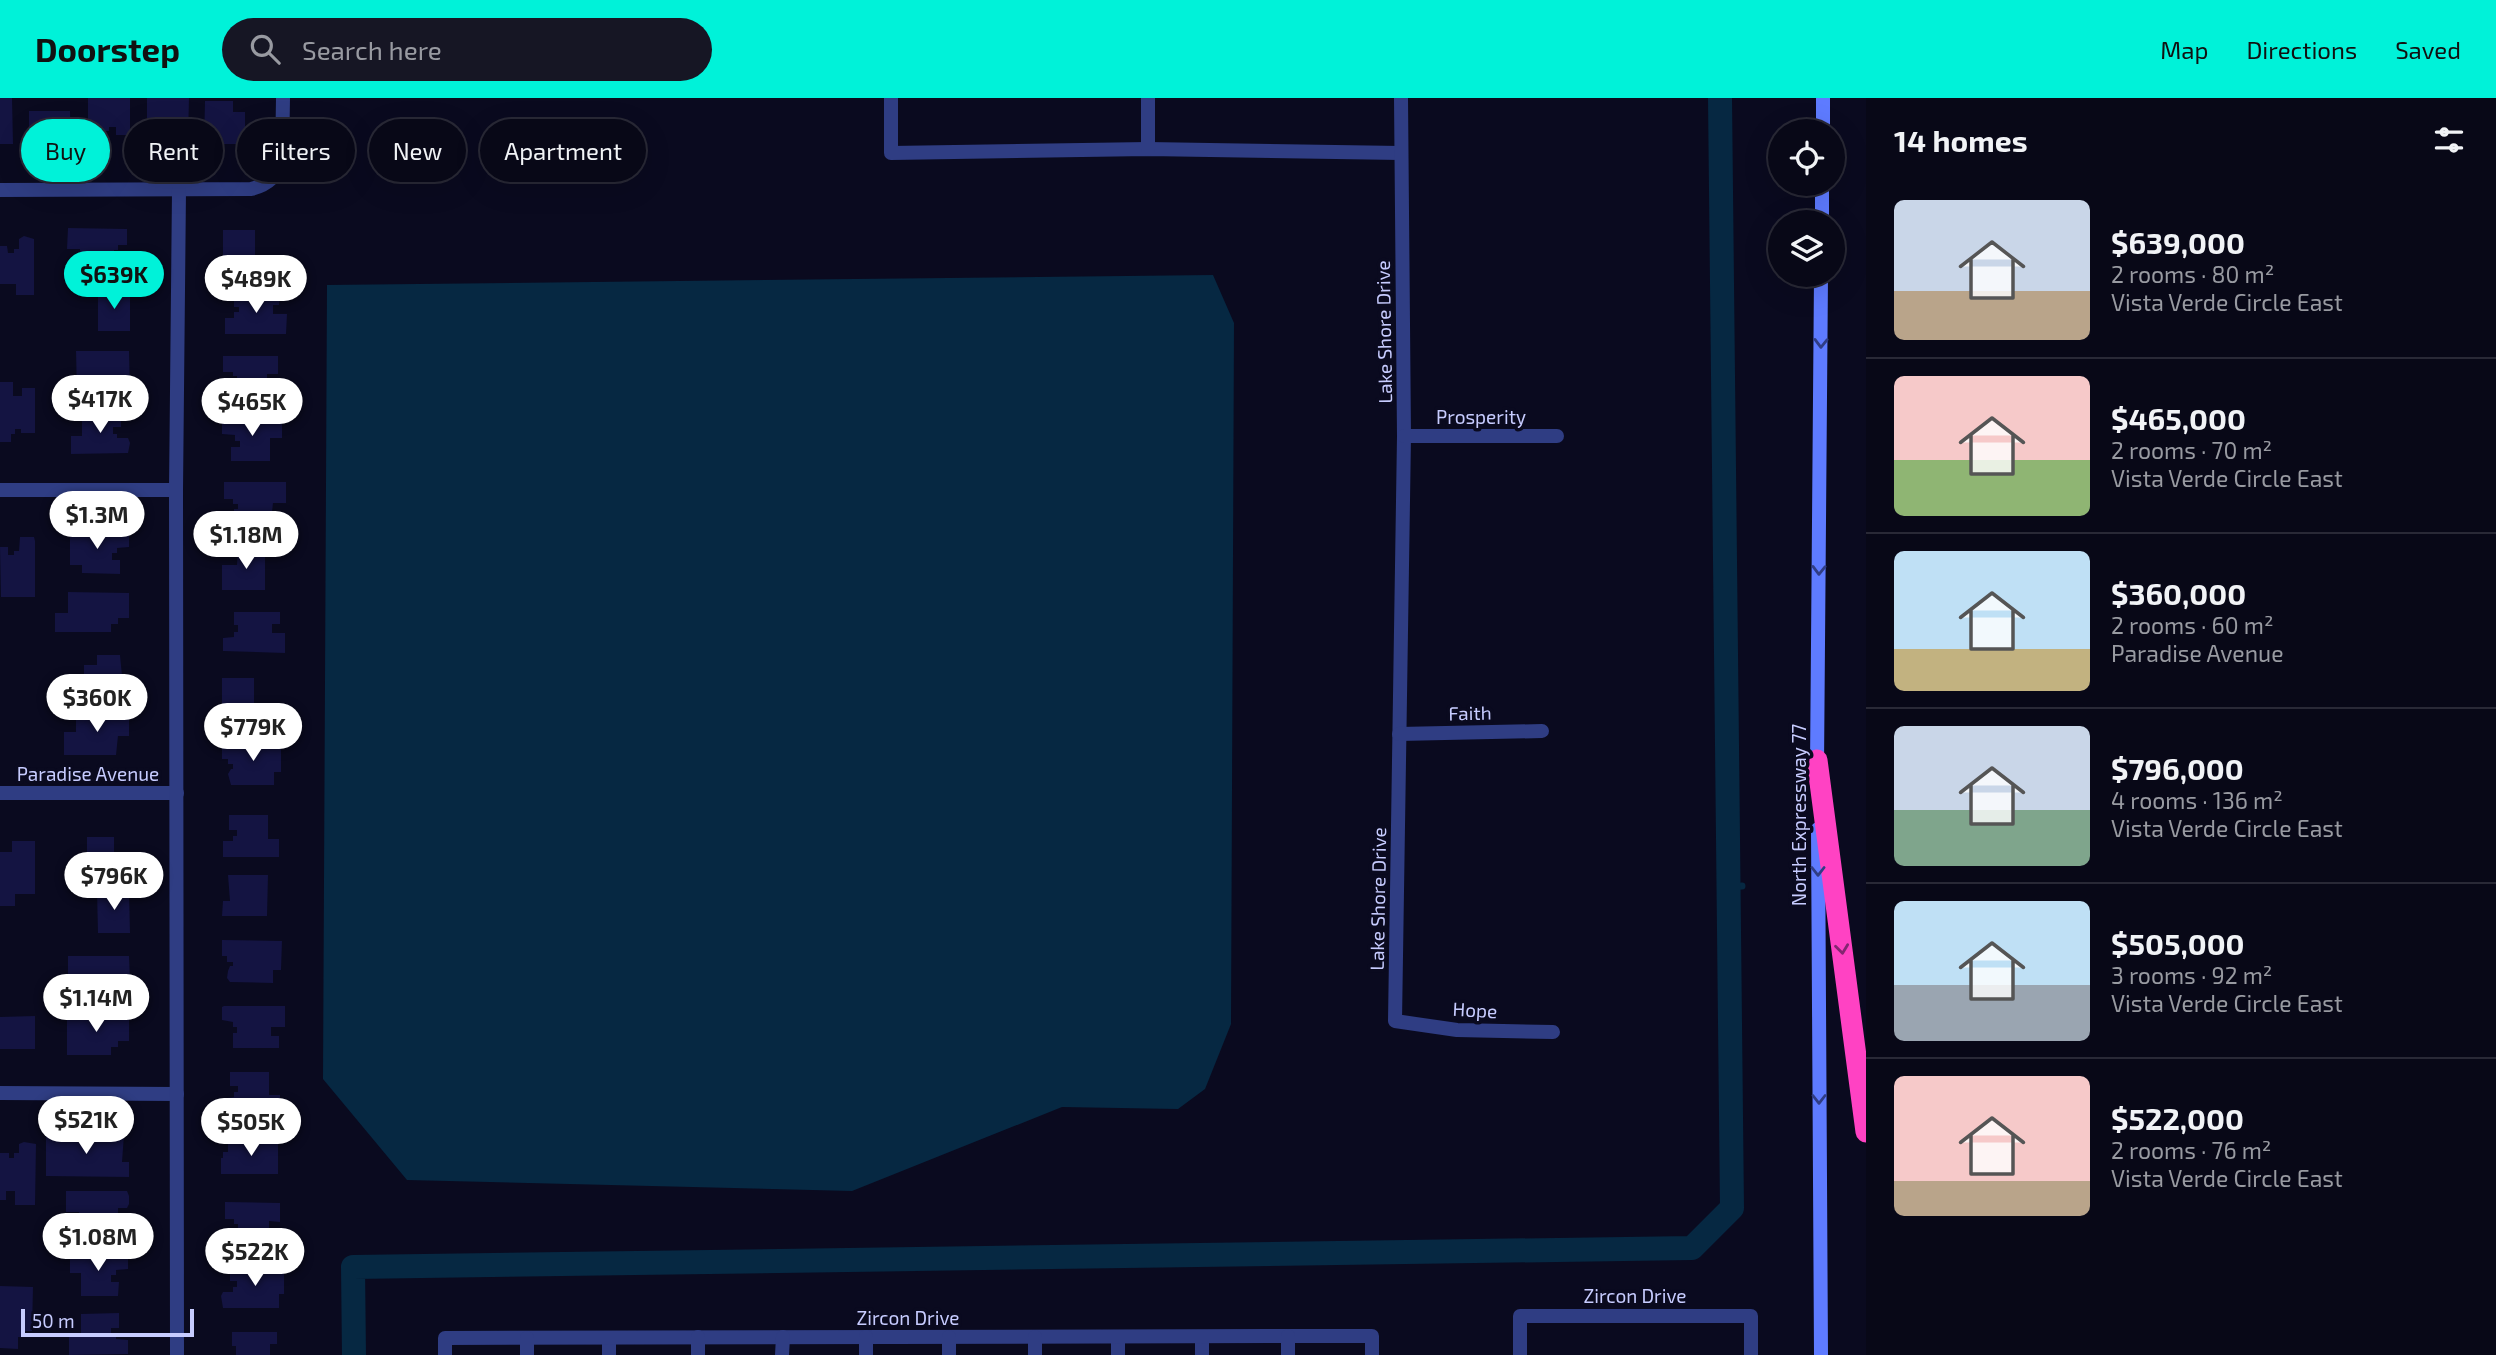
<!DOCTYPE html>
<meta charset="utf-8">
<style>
body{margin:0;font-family:"Exo 2",sans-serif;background:#161624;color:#f1f3f6;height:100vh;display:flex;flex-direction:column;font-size:26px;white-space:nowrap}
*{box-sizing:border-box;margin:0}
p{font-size:23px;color:#989aa1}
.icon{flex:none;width:38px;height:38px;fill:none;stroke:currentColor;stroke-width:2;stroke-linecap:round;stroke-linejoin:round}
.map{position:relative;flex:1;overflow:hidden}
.drawer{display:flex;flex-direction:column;background:#080817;width:630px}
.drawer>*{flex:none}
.guide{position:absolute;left:21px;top:21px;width:665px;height:63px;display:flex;gap:14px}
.fabs{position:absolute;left:1768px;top:21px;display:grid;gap:14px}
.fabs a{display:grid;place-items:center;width:77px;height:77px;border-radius:50%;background:#080817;box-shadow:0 7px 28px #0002,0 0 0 2px #292936;font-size:35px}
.scale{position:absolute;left:21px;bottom:18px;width:173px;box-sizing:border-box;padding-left:7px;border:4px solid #c7ccff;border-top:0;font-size:19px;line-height:24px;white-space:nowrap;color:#c7ccff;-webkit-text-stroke:5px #0a0a1f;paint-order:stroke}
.price{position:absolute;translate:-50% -60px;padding:0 16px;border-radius:24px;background:#fff;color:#222;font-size:23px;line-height:46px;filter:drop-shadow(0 2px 4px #0008)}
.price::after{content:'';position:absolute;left:50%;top:42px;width:21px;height:16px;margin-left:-10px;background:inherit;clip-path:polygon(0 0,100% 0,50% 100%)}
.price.current{background:#00f2d9;color:#111}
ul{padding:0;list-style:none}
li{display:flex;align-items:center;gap:21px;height:175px;padding:0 28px}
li+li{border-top:2px solid #292936}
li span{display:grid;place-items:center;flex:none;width:196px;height:140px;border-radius:10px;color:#555}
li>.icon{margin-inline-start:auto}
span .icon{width:84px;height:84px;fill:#fffc;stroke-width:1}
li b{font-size:30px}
h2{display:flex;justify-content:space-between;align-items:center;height:84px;padding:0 28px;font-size:30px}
.tag{padding:0 24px;border-radius:32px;background:#080817;box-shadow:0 7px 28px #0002,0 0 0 2px #292936;font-size:24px;line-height:63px}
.tag.current{background:#00f2d9;color:#111}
header{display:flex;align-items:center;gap:42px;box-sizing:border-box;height:98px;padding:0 35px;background:#00f2d9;color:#111}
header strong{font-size:33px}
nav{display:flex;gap:38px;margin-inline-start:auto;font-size:24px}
.search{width:490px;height:63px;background:#161624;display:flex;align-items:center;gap:18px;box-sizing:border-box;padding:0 24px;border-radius:38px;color:#989aa1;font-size:26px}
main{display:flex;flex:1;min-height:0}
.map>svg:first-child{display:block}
.water{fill:#062842}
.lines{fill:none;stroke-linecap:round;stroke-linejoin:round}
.stream{stroke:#062842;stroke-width:7}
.canal{stroke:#062842;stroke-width:24}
.building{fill:#141442}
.street{stroke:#2f3d83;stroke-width:14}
.secondary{stroke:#5e7bff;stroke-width:14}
.highway{stroke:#ff42c3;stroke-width:21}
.oneway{stroke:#303d84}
.oneway2{stroke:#842671}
.labels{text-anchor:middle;stroke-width:7;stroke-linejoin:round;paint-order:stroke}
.street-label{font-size:19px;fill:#c7ccff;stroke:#0a0a1f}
</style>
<header>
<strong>Doorstep</strong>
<div class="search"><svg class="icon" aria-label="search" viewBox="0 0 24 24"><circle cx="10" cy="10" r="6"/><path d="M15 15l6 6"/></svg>Search here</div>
<nav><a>Map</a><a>Directions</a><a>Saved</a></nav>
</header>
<main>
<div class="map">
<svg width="1866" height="1257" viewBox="0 0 1866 1257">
<rect width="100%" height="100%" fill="#0a0a1f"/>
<!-- water -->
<path class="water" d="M1213 177 1234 225 1231 926 1205 991 1178 1011 1062 1009 852 1093 407 1082 323 981 327 187Z"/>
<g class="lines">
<!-- stream -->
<path class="stream" d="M1728 789 1742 788"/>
<!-- canal -->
<path class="canal" d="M354 1257 353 1169 1692 1150 1732 1110 1720 0"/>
</g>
<!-- building -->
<g class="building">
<path d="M0 0H12L13 46H0Z"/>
<path d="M88 0H130V37H116V29H109V33H104V43L100 46 88 43Z"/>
<path d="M147 0H189L188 42H171V31H147Z"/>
<path d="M205 3H233V14H245V46H204Z"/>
<path d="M29 13H70L71 46H29Z"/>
<path d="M68 130 127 131V147H118V152H114V158H118V173L72 172 73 160H80V151H67Z"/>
<rect x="223" y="132" width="32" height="42"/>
<path d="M24 138 34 141V197H16V186H0V148H7L8 155H14V151H19V141Z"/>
<rect x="98" y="192" width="32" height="41"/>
<path d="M234 194H280L279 207H273V216H287L286 236H225V220H234V214H239V209H234Z"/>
<path d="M76 253H129L130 295H77Z"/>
<path d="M223 258H278V276H267V300L229 299V285H237V278H233V274H223Z"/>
<path d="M0 284H13V298H22V290H35V335H21V331H15V336H11V344H0Z"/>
<path d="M121 314V329H113V336H117V340H128L130 345 128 355 71 356V338H82V315Z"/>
<path d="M225 321H282V340H270V363H231V349H240V343H235V337L222 336V323Z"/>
<path d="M224 384H286V405H273L272 414H280V426H234V411H238V406H233V401H224Z"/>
<path d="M70 434 129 435V449L117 450V455H112V462H120V476L82 475V467H70Z"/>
<path d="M20 439H34L35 443V499H1L0 449H8V457H14V453H19Z"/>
<path d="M238 449H265V492H222V467H237Z"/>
<path d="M68 494 129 495V520H118V526H111V534H55V515H68Z"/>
<path d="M234 514H280V526H272V535H285V555L223 553V540L234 539V534H238V527H234Z"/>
<path d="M97 557H120L122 578H130V599L84 600V567H97Z"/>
<rect x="222" y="580" width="32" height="42"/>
<path d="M76 615H129V638H118L116 657H64V634H76Z"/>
<path d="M222 645H281V674H274V687H231L228 676 231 671H233V666H228V661H222Z"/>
<path d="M229 717H268V741H279V759H223V743H233V738H237V732H229Z"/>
<path d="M87 739H114V758H130V781H87Z"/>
<path d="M12 743H35V796H15V808H0V754H12Z"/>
<path d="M228 777H268L267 818H222L223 803H230Z"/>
<path d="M97 793H129L130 835H98Z"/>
<path d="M222 842 282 843 281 872H273V885L230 884 227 880 228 873 230 868H233V864H227V858H222Z"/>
<path d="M68 858H129L130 882H117V889H111V897H68Z"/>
<path d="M224 908H285V929H271V938H279V950H233V935H237V929H233V924L222 922V909Z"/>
<path d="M35 918V951H0V919Z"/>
<path d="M67 918H129V943H118V949H111V957H67Z"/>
<path d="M230 974H269V997H280V1015L221 1014V1001L234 999V994H238V988H230Z"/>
<path d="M68 1036 124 1037 122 1064H129V1079L46 1078V1038H68Z"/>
<path d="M228 1043H278V1076H221V1060H223V1054H228Z"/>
<path d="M24 1044 36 1046 35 1107H15V1093H6V1102H0V1055H9V1060H14V1055H19V1046Z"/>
<path d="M66 1093H127L129 1098V1106L127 1110H118V1115H113V1121H118V1135H72V1123H79V1114H66Z"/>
<path d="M225 1104 280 1105V1124L269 1123V1148L231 1146V1132H238V1126H234V1121H225Z"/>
<path d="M70 1156 128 1158V1171L116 1172V1177H111V1184H119L118 1198H81V1175H70Z"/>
<path d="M230 1169H284V1196H279V1210H223L221 1198 223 1194H233V1189H237V1183H230Z"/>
<path d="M0 1188 33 1189 32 1233H25V1239H18V1251L0 1250Z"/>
<path d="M119 1215V1230H111V1236H116V1241L128 1242V1256L69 1257V1239H81V1216Z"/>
<path d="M232 1234H277V1246H270V1257H236V1248H232Z"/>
</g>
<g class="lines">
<!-- street -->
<g class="street">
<path d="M891 0V55L1148 51 1401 55"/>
<path d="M1401 0 1404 338 1395 923 1457 932 1553 934"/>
<path d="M1148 51V0"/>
<path d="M0 92 251 91C267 87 278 78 282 62L283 0"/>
<path d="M1404 338H1557"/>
<path d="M0 392H176"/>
<path d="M1399 636 1542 633"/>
<path d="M0 695H177"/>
<path d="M0 995 177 996"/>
<path d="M1118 1239V1257"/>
<path d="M1202 1239V1257"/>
<path d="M609 1240V1257"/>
<path d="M177 1257 176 392 179 92"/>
<path d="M445 1257V1240L1288 1238H1372V1257"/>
<path d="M527 1257V1240"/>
<path d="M698 1257V1239"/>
<path d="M782 1257 783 1239"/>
<path d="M866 1257V1239"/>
<path d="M949 1257V1239"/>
<path d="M1035 1257V1239"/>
<path d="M1288 1257V1238"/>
<path d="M1520 1257V1218H1751V1257"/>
</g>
<!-- secondary -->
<g class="secondary">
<path d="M1823 33V0"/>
<path d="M1822 124V86"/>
<path d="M1817 669 1821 177"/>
<path d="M1818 731 1821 1257"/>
</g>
<!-- highway -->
<path class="highway" d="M1817 662 1866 1034"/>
</g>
<!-- one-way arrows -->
<defs><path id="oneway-chevron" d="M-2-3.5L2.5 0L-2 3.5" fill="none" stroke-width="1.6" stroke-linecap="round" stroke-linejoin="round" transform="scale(1.75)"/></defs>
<g class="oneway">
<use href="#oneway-chevron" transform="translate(1821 245) rotate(91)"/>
<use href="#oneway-chevron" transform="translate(1819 472) rotate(91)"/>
<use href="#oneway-chevron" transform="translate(1818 773) rotate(90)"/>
<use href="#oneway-chevron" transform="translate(1819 1001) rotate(90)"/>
</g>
<use class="oneway2" href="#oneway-chevron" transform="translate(1842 851) rotate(83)"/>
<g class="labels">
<!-- street labels -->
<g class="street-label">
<text transform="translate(1384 234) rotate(-91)" y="7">Lake Shore Drive</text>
<text x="1481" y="326">Prosperity</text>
<text transform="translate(1470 615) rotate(-1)" y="7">Faith</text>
<text x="88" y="683">Paradise Avenue</text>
<text transform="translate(1799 717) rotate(-90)" y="7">North Expressway 77</text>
<text transform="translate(1378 801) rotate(-89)" y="7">Lake Shore Drive</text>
<text transform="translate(1475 912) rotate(3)" y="7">Hope</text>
<text x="1635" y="1205">Zircon Drive</text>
<text x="908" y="1227">Zircon Drive</text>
</g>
</g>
</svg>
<div class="fabs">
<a><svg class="icon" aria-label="locate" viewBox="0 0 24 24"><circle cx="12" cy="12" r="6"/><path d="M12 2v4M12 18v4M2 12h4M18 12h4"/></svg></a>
<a><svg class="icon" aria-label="layers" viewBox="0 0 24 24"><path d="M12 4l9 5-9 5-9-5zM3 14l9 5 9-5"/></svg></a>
</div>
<div class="scale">50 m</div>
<b class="price current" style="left:114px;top:213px">$639K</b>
<b class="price" style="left:256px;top:217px">$489K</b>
<b class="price" style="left:100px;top:337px">$417K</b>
<b class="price" style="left:252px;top:340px">$465K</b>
<b class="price" style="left:97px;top:453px">$1.3M</b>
<b class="price" style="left:246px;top:473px">$1.18M</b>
<b class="price" style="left:97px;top:636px">$360K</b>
<b class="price" style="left:253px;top:665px">$779K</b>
<b class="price" style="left:114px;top:814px">$796K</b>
<b class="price" style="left:96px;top:936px">$1.14M</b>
<b class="price" style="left:86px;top:1058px">$521K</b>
<b class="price" style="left:251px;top:1060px">$505K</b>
<b class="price" style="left:98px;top:1175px">$1.08M</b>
<b class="price" style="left:255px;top:1190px">$522K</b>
<div class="guide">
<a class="tag current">Buy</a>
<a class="tag">Rent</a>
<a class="tag">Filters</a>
<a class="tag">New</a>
<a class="tag">Apartment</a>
</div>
</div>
<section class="drawer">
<h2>14 homes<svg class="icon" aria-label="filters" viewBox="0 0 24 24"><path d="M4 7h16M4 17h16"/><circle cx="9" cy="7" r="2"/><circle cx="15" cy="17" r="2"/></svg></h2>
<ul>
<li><span style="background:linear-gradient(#c9d6e8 65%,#b9a48a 0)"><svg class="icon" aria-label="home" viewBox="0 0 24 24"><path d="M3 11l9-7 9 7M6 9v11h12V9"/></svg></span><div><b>$639,000</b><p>2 rooms · 80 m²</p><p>Vista Verde Circle East</p></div></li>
<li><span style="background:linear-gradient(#f6c9c9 60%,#8fb573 0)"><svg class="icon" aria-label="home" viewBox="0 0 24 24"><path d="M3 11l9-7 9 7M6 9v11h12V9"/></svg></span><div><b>$465,000</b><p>2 rooms · 70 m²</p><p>Vista Verde Circle East</p></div></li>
<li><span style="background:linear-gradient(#bfe0f5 70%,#c2b280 0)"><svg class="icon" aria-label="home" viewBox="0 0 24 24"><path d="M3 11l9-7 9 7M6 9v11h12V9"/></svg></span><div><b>$360,000</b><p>2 rooms · 60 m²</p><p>Paradise Avenue</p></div></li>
<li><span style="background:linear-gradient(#c9d6e8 60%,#7fa58c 0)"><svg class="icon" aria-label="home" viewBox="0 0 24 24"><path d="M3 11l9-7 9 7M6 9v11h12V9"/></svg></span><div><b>$796,000</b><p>4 rooms · 136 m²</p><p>Vista Verde Circle East</p></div></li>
<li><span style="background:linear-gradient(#bfe0f5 60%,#9aa5b1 0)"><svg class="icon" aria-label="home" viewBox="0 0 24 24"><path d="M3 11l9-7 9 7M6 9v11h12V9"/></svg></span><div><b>$505,000</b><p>3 rooms · 92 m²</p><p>Vista Verde Circle East</p></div></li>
<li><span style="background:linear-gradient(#f6c9c9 75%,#b9a48a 0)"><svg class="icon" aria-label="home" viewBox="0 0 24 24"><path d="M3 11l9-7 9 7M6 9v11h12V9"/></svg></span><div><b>$522,000</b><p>2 rooms · 76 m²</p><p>Vista Verde Circle East</p></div></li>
</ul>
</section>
</main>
